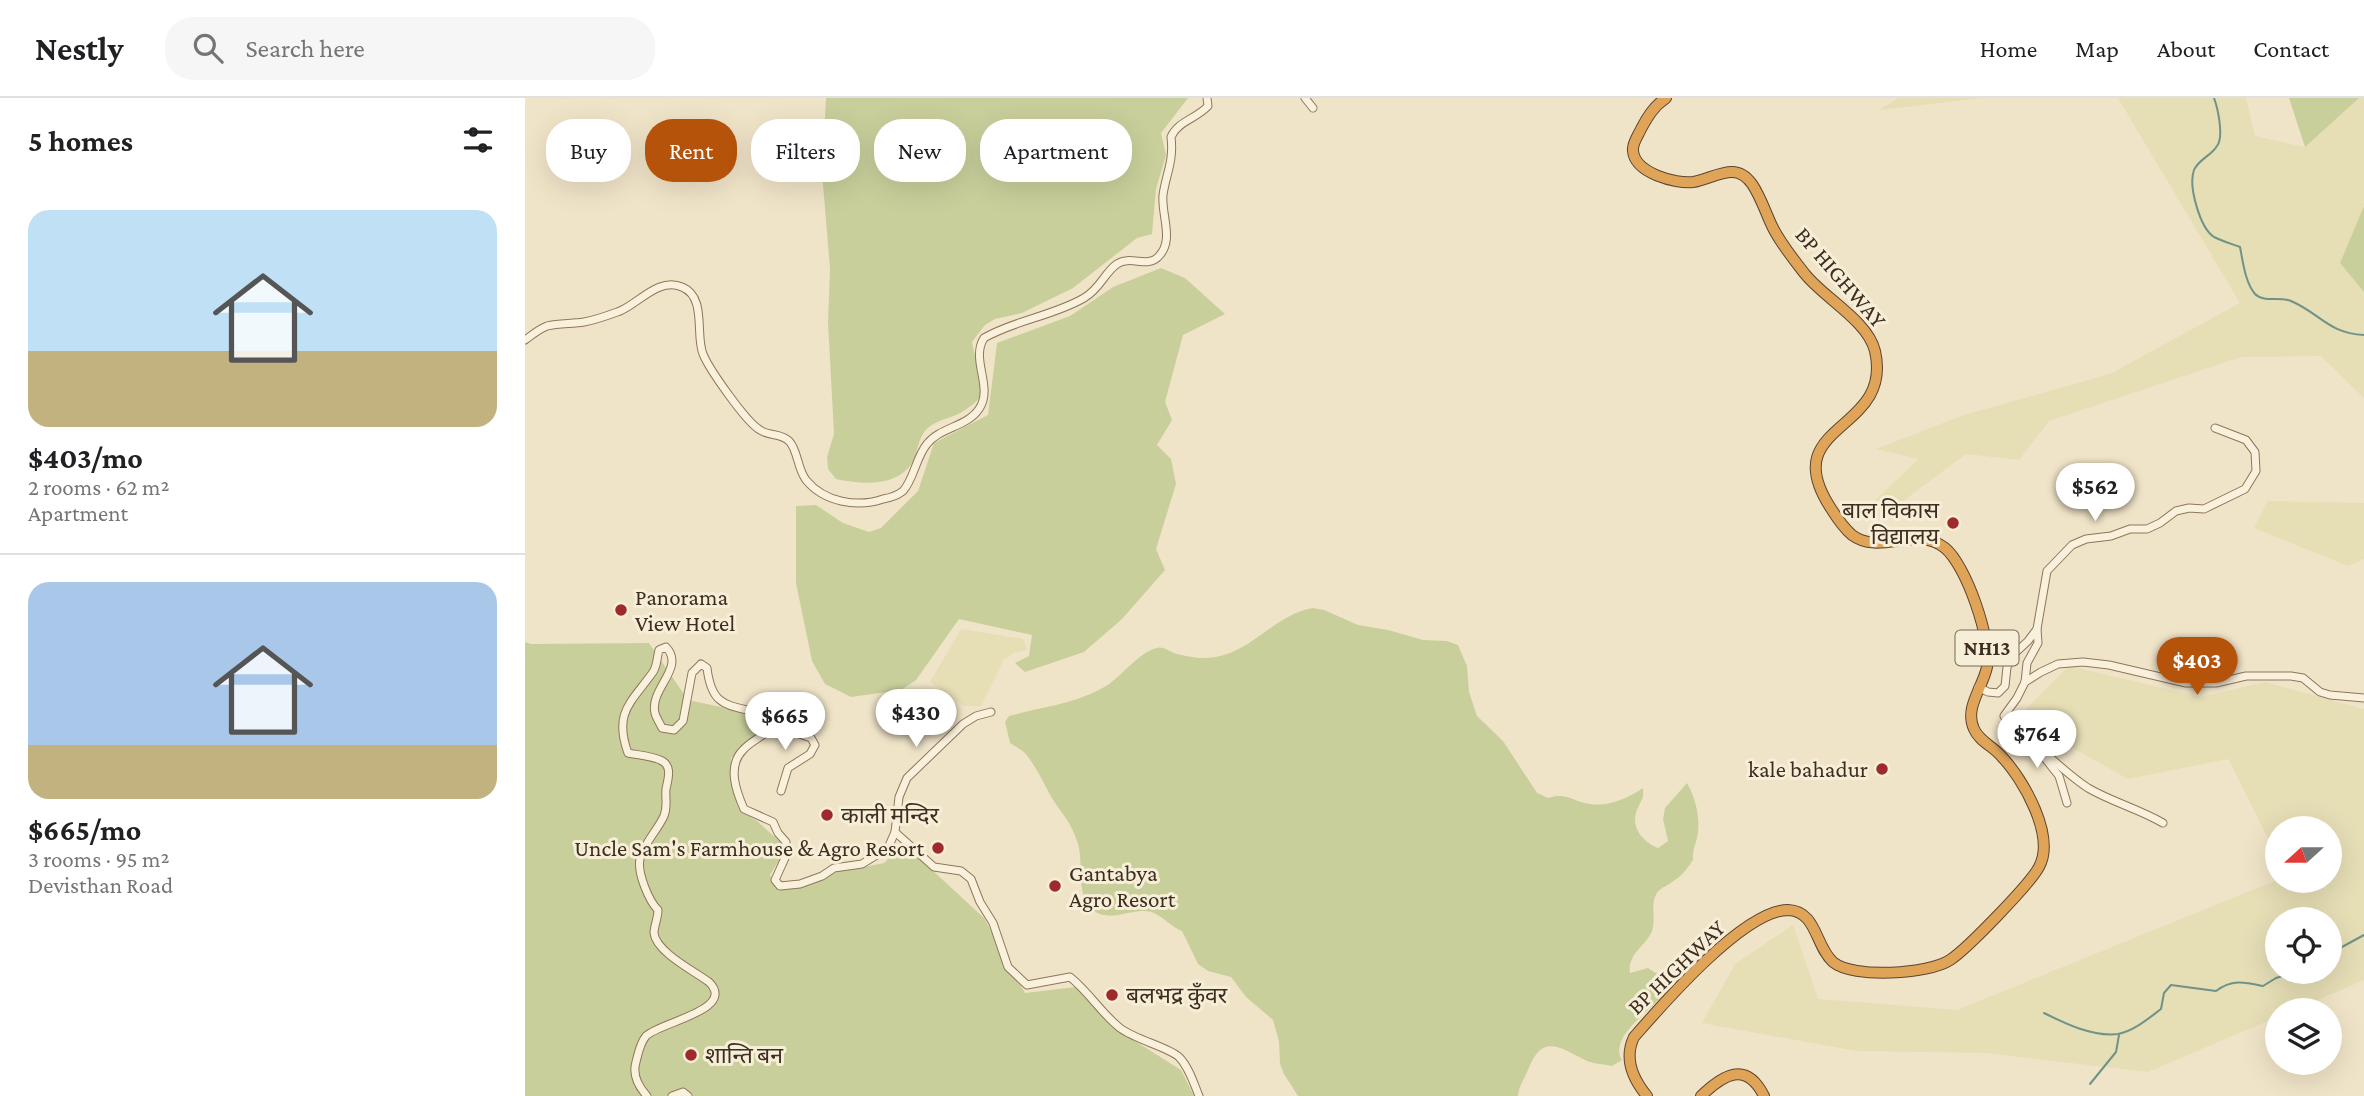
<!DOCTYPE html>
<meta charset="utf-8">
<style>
body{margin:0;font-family:"Crimson Pro","Noto Sans Devanagari",serif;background:#f6f6f6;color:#202124;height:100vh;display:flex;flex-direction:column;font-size:26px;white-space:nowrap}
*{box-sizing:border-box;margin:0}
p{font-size:23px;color:#757577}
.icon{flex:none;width:38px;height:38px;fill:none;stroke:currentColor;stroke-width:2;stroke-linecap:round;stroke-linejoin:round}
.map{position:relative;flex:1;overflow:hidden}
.drawer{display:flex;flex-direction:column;background:#fff;width:525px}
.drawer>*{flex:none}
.banner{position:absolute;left:21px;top:21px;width:665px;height:63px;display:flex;gap:14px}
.needle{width:46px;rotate:249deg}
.buttons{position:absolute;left:1740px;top:718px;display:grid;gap:14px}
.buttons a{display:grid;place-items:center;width:77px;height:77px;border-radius:50%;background:#fff;box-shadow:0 7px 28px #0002;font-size:35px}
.price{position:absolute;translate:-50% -60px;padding:0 16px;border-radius:24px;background:#fff;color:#222;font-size:23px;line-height:46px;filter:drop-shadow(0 2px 4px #0008)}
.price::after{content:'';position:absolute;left:50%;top:42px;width:21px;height:16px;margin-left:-10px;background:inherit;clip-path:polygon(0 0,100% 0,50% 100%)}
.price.on{background:#b45309;color:#fff}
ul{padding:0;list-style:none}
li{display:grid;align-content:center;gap:14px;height:371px;padding:0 28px}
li+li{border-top:2px solid #e0e0e0}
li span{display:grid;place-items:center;height:217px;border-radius:21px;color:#555}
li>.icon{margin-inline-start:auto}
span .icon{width:126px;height:126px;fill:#fffc;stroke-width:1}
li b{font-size:30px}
h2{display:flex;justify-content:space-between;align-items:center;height:84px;padding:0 28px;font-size:30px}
.pill{padding:0 24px;border-radius:28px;background:#fff;box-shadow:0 7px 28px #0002;font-size:24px;line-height:63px}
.pill.on{background:#b45309;color:#fff}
header{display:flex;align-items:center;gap:42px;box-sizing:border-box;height:98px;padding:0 35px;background:#fff;border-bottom:2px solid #e0e0e0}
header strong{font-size:33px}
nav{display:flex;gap:38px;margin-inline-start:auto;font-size:24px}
.search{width:490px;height:63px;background:#f6f6f6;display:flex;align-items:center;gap:18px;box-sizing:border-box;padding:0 24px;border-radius:28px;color:#757577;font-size:26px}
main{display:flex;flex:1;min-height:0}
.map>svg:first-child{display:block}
.farmland{fill:#e6deb5;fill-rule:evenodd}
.green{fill:#c9cf9b}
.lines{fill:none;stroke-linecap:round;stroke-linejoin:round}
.stream{stroke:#6f938a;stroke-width:2}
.minor-casing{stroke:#8d765c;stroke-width:9}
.highway-casing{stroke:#5b4430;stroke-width:12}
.minor{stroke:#faf1dc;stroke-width:7}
.highway{stroke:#e0a458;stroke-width:10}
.poi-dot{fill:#9e2a2b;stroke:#f7eed8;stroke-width:2.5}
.labels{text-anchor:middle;stroke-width:6;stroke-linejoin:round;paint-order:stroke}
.shield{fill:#f7eed8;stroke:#756857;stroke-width:2}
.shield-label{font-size:21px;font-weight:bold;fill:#3d2e20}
.street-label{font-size:23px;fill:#3d2e20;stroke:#f7eed8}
.poi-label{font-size:23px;fill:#3d2e20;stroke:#f7eed8;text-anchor:start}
</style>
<header>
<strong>Nestly</strong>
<div class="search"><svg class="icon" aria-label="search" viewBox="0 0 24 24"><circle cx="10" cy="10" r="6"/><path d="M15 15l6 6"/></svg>Search here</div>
<nav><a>Home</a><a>Map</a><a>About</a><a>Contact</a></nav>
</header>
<main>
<section class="drawer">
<h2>5 homes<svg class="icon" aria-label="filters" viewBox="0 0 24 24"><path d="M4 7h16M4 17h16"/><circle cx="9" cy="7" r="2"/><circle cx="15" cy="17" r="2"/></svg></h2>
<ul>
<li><span style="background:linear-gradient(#bfe0f5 65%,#c2b280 0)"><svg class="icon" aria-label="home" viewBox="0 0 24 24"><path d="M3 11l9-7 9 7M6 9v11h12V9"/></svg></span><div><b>$403/mo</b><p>2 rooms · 62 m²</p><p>Apartment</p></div></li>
<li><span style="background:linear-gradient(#a9c7e8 75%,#c2b280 0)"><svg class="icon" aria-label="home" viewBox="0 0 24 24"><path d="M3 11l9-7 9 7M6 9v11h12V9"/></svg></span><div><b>$665/mo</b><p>3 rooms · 95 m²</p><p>Devisthan Road</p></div></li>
</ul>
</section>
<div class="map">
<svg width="1839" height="998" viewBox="0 0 1839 998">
<rect width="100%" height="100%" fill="#f0e4c8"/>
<!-- farmland -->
<g class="farmland">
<path d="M1373 0H1457L1354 12Z"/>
<path d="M1593 0H1721L1730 38 1779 49 1834 0H1839V108L1815 165 1839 194V300L1796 258 1716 259 1524 323 1494 362 1441 356 1366 412 1348 405 1393 361 1351 351 1439 317 1585 276 1715 205Z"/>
<path d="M1743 403 1839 405V461L1823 468 1729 430Z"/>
<path d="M436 531 498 541 502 552 489 555 479 561 456 608H439L405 584Z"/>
<path d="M1544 568 1676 599 1740 584 1839 611V882L1770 912H1752V919L1623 974 1461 955 1331 953 1177 925 1210 866 1268 827 1293 901 1432 912 1752 782H1804V730H1752V759L1703 661 1603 681 1493 619ZM1752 821H1804V873H1752Z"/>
</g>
<!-- green -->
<g class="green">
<path d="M301 0H663L636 35 641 57 631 91 627 136 612 140 548 190 497 215 470 221 460 227 447 244 458 298C451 303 444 310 437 314 427 320 416 321 407 327 392 336 394 353 387 365 371 390 335 386 311 381L303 371 302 359 309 336 303 224 305 171 297 74Z"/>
<path d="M1764 0H1834L1780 49Z"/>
<path d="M1839 108V194L1815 165Z"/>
<path d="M636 170 660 180 700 216 658 237 640 304 647 322 632 347 646 361 651 386 631 451 640 472 597 521 559 554 500 574 490 565 504 558 507 537 434 521 391 582 376 592 326 599 300 586 287 563 271 485V408L291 407 318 425 344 434 356 430 393 393 409 345 463 317 472 245 545 218 588 189Z"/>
<path d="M788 510 799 512 833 527 863 532 898 542 922 543 933 547 942 568 944 594 952 618 978 643 1012 695 1023 700C1042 694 1048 704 1065 706 1084 709 1103 700 1118 690 1119 703 1116 701 1112 712 1105 729 1118 744 1133 750L1143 743 1138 721 1140 710 1162 685C1170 699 1175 718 1173 734 1172 744 1167 752 1168 762 1163 769 1158 777 1150 782 1144 787 1136 789 1132 795 1125 805 1131 821 1127 833 1121 848 1102 856 1105 875L1123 870 1148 886C1137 906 1081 936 1097 962L1087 968C1078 966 1067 966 1060 962 1034 949 1017 935 1003 972 999 981 994 988 993 998H773L759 976 755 966 754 943 748 922 721 899 706 879 683 873 673 866 657 833C646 829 637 817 626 814 607 809 585 826 568 812 550 797 559 766 553 746 546 723 538 718 527 700 519 686 510 666 499 654 495 651 490 648 485 645L480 624 484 618C516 609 551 606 581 588 596 579 614 554 632 550 639 548 644 554 652 556 667 560 684 562 699 557 732 547 753 516 788 510Z"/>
<path d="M0 544 6 546 124 545 163 602 234 617 240 625 236 635 206 660 208 688 219 715 232 723 262 750 245 777 253 793 312 774 359 765 379 746 459 820 500 895 551 889 586 928 656 972 669 998H0Z"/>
</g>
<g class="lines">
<!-- stream -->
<g class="stream">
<path d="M1689 0C1693 11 1699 39 1692 48 1686 58 1674 61 1669 72 1663 88 1675 130 1689 139 1697 143 1707 146 1715 149 1718 164 1720 184 1730 196 1739 205 1755 198 1766 203 1796 216 1803 235 1839 237"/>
<path d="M1804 856 1839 837"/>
<path d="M1519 915C1541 926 1568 939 1593 936 1609 933 1624 920 1636 911L1639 895 1646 887 1691 893C1707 881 1719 884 1738 888L1751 880 1775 873"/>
<path d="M1565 986 1591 954 1594 937"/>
</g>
<defs>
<g id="minor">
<path d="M780 0 788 10"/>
<path d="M0 242C7 237 14 231 22 228 34 225 47 226 59 224 71 222 84 217 95 213 114 205 134 179 157 189 182 199 170 237 178 256 184 271 221 324 235 332 243 338 256 335 264 343 273 352 272 370 281 382 299 404 332 410 358 401 364 400 373 397 378 393 389 381 391 359 402 346 415 329 442 329 454 311 469 289 445 262 459 240 490 222 528 218 559 200 576 190 579 175 592 166 605 157 623 170 633 159 650 143 636 117 638 97 641 76 649 63 646 39 653 23 671 21 683 8L682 0"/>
<path d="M1512 531 1513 545 1502 565 1500 584 1492 600 1479 618 1482 623C1510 643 1534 671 1563 690 1587 704 1614 711 1638 725"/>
<path d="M1500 584 1516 574 1533 566 1558 564 1584 567 1661 585H1691L1721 578H1766L1778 580 1795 594 1805 597 1839 600"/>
<path d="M1453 589 1463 594 1473 595 1480 588 1482 569 1489 556 1503 543 1512 531 1522 473 1547 447 1561 441 1586 438 1605 431H1622L1635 425 1651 413 1664 410 1679 411 1720 391 1731 373 1730 354 1721 342 1690 330"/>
<path d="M242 625 286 640 290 647 285 656 263 670 256 693"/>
<path d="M1519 659 1534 678 1542 705"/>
<path d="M370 734 409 769 436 773 446 781 455 804 468 825 483 869 502 887 545 879C564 894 576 915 595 930 611 942 643 949 654 959 664 969 669 986 674 998"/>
<path d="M122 998C113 988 107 977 111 964 113 956 115 945 121 938 135 924 212 912 184 884 169 873 131 854 129 835 129 828 133 820 133 812 124 803 112 775 115 761 119 745 132 733 139 718 143 708 140 701 141 691 143 681 148 667 135 662 126 658 113 657 103 655 88 614 107 604 128 574 132 569 132 559 134 552L141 549C161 570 124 591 130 615 131 620 135 625 137 630L149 632 158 623 167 575 176 566 182 570C187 611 203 606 238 616L242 625 240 635C233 641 224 645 218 652 202 668 211 693 219 711L248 724 253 735 261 744 260 760 250 782 255 788 275 786 297 778 309 770 337 766 363 750 370 734 374 699 382 680 438 626 451 618 466 614"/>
<path d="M147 998 158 994 163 998"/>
</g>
<g id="highway">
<path d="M1122 998C1107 980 1099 960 1109 939 1138 906 1219 812 1263 812 1292 813 1290 848 1308 864 1328 881 1404 876 1425 862 1442 851 1505 786 1514 769 1531 738 1498 681 1477 659 1469 649 1454 643 1449 631 1439 610 1458 589 1462 569 1467 542 1441 467 1420 450 1392 427 1355 458 1327 437 1319 430 1312 420 1307 412 1248 324 1369 336 1350 253 1343 223 1299 200 1280 176 1269 162 1256 146 1248 130 1241 116 1236 99 1227 86 1222 79 1216 74 1207 74 1194 74 1181 82 1168 84 1150 86 1110 75 1108 53 1107 45 1113 38 1116 31 1123 18 1129 8 1141 0"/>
<path d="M1176 998C1198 977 1221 962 1239 998"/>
</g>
</defs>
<!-- minor casing -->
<use href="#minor" class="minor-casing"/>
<!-- highway casing -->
<use href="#highway" class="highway-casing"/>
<!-- minor -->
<use href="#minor" class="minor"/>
<!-- highway -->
<use href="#highway" class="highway"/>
</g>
<!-- markers -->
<g class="poi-dot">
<circle cx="1428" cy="425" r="7"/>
<circle cx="96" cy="512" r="7"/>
<circle cx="1357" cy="671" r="7"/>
<circle cx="302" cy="717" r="7"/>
<circle cx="413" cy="750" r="7"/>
<circle cx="530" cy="788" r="7"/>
<circle cx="587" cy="897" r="7"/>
<circle cx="166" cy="957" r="7"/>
</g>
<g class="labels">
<!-- shield labels -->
<rect class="shield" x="1430.5" y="532.5" width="63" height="35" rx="5"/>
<g class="shield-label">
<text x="1462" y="557">NH13</text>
</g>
<!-- street labels -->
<g class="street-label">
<text transform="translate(1316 179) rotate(49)" y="8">BP HIGHWAY</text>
<text transform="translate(1151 869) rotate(-44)" y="8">BP HIGHWAY</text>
</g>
<!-- poi labels -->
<g class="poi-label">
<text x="1414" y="420" text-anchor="end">बाल विकास<tspan x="1414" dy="26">विद्यालय</tspan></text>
<text x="110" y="507">Panorama<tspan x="110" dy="26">View Hotel</tspan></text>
<text x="1343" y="679" text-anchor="end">kale bahadur</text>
<text x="316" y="725">काली मन्दिर</text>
<text x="399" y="758" text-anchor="end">Uncle Sam's Farmhouse &amp; Agro Resort</text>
<text x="544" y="783">Gantabya<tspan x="544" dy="26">Agro Resort</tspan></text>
<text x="601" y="905">बलभद्र कुँवर</text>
<text x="180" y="965">शान्ति बन</text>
</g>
</g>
</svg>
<div class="buttons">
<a><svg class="needle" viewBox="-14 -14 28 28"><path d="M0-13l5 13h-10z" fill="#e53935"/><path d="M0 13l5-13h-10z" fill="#757577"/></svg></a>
<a><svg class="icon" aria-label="locate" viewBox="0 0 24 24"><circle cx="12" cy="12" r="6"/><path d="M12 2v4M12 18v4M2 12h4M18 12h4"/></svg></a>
<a><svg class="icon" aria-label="layers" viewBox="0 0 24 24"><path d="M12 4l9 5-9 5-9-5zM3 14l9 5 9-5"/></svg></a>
</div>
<b class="price" style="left:1570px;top:425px">$562</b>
<b class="price on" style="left:1672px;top:599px">$403</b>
<b class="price" style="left:391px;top:651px">$430</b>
<b class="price" style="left:260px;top:654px">$665</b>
<b class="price" style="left:1512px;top:672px">$764</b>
<div class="banner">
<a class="pill">Buy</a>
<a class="pill on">Rent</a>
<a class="pill">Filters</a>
<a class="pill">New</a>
<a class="pill">Apartment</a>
</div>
</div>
</main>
